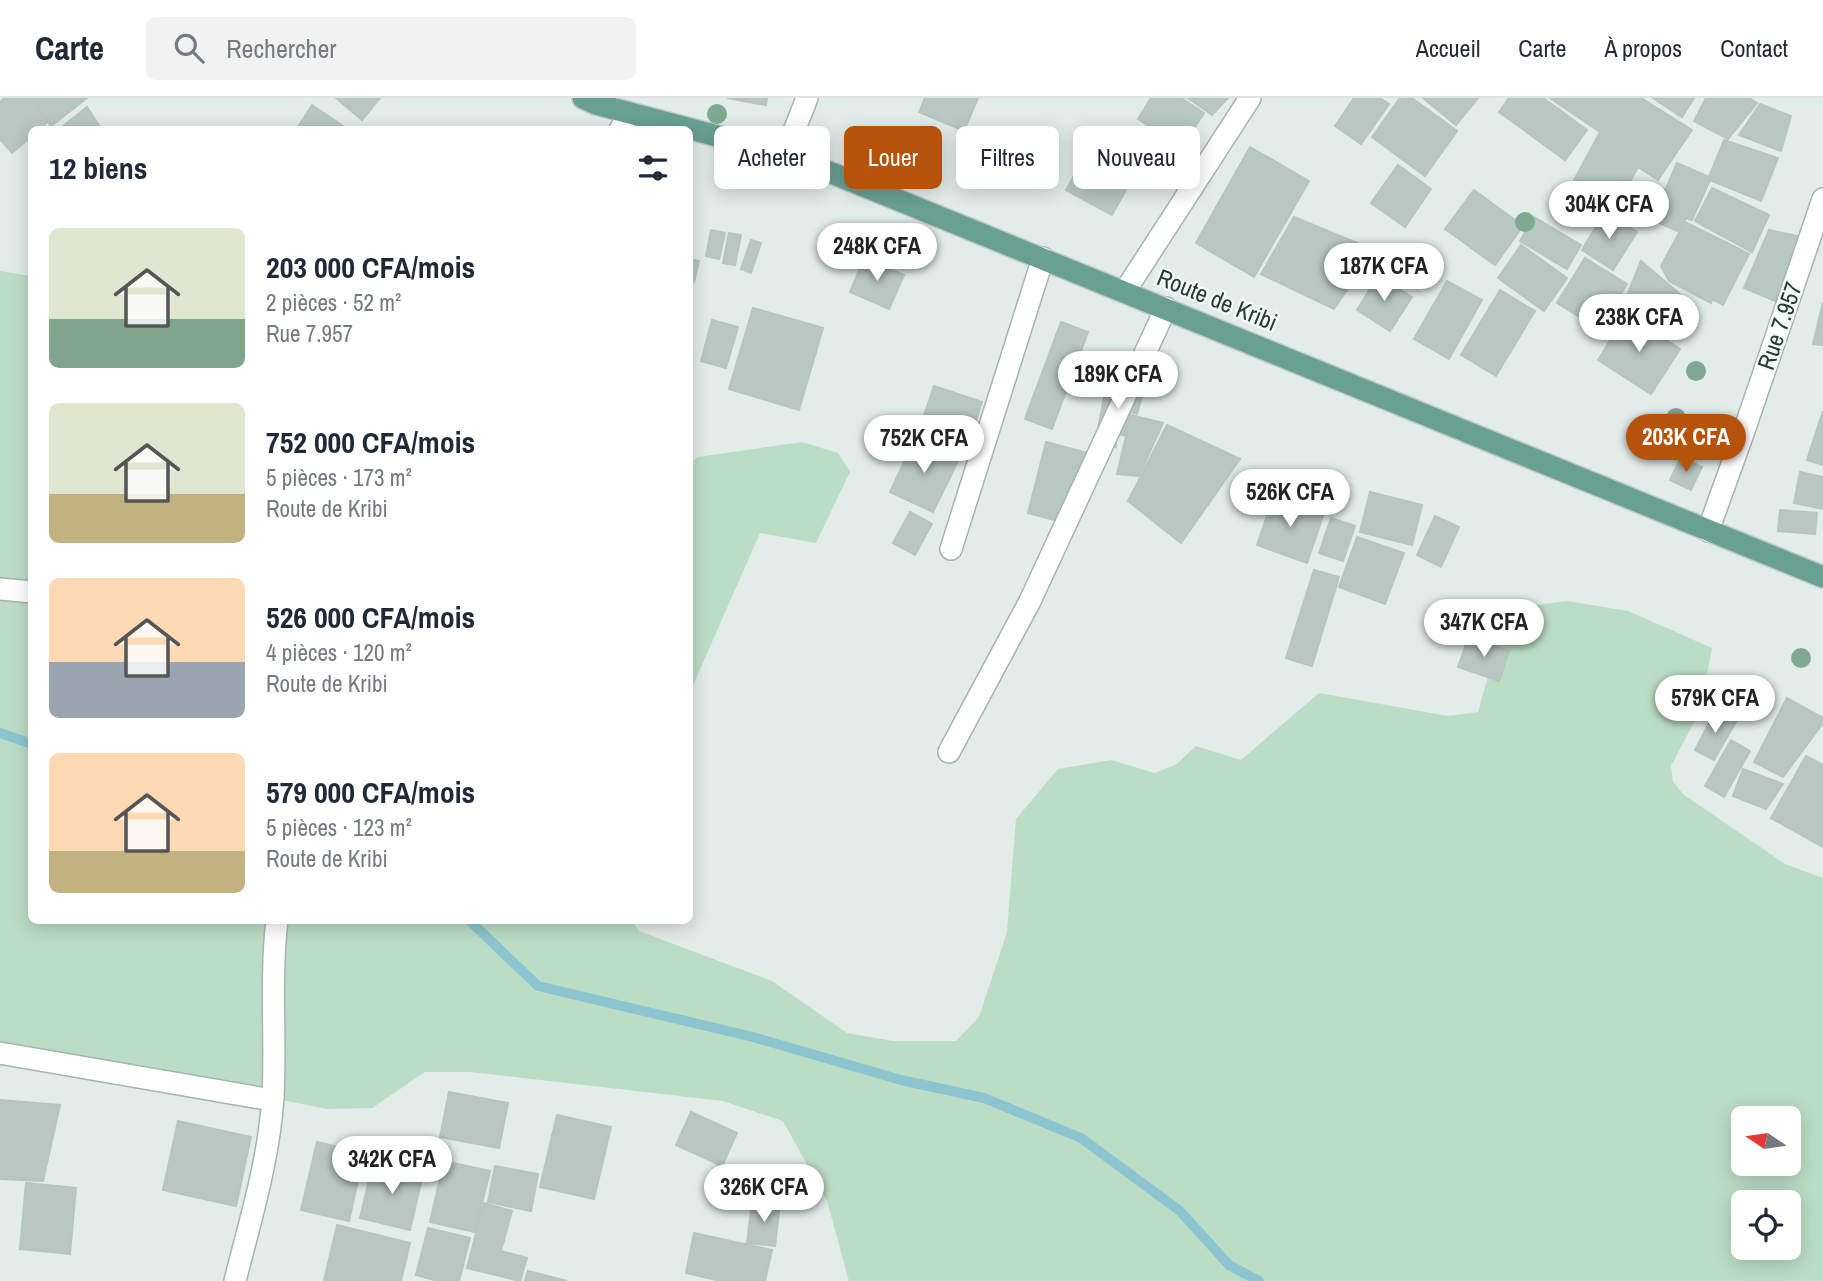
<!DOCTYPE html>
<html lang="fr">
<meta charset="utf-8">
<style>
body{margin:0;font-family:"Archivo Narrow",sans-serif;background:#f2f2f3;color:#1f2937;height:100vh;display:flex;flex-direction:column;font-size:26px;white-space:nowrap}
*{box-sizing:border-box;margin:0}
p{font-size:23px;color:#747a83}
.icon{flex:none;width:38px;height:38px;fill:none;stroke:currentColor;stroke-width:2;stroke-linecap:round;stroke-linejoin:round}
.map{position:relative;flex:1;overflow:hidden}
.panel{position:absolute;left:28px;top:28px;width:665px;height:798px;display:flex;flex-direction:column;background:#fff;border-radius:10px;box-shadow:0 4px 18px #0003}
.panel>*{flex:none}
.banner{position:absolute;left:714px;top:28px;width:665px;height:63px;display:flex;gap:14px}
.needle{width:46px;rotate:283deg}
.fabs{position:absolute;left:1731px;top:1008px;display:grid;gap:14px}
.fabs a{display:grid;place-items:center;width:70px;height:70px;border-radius:10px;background:#fff;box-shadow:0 4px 18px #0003;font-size:35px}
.price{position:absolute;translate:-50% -60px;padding:0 16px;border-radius:24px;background:#fff;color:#222;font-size:23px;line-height:46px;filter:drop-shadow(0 2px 4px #0008)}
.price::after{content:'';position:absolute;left:50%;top:42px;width:21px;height:16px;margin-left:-10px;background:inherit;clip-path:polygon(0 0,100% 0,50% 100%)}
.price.on{background:#b45309;color:#fff}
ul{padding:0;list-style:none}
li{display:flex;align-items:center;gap:21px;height:175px;padding:0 21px}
li span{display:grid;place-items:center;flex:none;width:196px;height:140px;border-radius:10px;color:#555}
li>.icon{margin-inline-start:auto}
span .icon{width:84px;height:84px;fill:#fffc;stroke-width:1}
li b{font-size:30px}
h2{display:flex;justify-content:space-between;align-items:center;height:84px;padding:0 21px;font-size:30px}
.chip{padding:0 24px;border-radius:10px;background:#fff;box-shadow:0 4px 18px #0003;font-size:24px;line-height:63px}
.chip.on{background:#b45309;color:#fff}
header{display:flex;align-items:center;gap:42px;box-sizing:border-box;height:98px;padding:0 35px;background:#fff;border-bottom:2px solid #e0e1e3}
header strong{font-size:33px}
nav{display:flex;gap:38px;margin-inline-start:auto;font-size:24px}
.search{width:490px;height:63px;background:#f2f2f3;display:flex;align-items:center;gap:18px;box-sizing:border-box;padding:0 24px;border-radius:10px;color:#747a83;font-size:26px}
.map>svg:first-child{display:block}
.green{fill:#bcddc5;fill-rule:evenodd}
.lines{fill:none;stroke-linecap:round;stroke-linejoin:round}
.stream{stroke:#8cc5d0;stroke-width:10}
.building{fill:#b8c7c1;stroke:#b5c6bf;stroke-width:2}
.street-casing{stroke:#a5b4af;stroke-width:24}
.primary-casing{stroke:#c1c9c7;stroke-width:24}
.street{stroke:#fff;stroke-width:21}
.primary{stroke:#68a092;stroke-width:21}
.tree{fill:#7fa991}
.labels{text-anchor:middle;stroke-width:5;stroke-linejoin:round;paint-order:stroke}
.street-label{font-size:24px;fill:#233d36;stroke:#f3f9f6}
</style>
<header>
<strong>Carte</strong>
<div class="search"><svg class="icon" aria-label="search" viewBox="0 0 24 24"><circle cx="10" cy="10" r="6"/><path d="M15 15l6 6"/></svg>Rechercher</div>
<nav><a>Accueil</a><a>Carte</a><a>À propos</a><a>Contact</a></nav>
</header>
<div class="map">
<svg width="1823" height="1183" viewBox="0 0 1823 1183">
<rect width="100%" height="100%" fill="#e2ece8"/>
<!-- green -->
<g class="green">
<path d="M0 173 30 178 32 176V822L632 823 639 833 772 883 847 935 893 943H956L979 919 1007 834 1016 721 1058 671 1111 662 1155 675 1177 666 1196 648 1241 662 1319 595 1448 618 1478 614 1507 511 1567 503 1628 513 1712 550 1700 613 1671 668 1673 684 1684 697 1785 766 1823 780V1183H849L827 1103 783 1023 723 1003 471 974H425L372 1010 327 1011 0 946ZM1743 1020H1788V1066H1743ZM1743 1104H1788V1150H1743Z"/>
<path d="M802 344 838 355 850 374 816 445 760 435 690 594V366L698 359Z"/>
</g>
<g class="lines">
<!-- stream -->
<g class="stream">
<path d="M0 635 32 646"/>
<path d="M469 822 538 888 753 939 901 982 984 1000 1081 1040 1180 1113 1229 1167 1259 1183"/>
</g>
</g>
<!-- building -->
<g class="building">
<path d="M4 0H31L47 24 39 32H32V38L12 55 0 41V4Z"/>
<path d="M33 0H87L51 28Z"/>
<path d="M336 0H380L362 22Z"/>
<path d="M727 0H767L766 7Z"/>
<path d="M925 0H978L964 33 919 14Z"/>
<path d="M1151 0H1181L1204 15 1182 49 1138 21Z"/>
<path d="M1188 0H1228L1212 17Z"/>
<path d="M1354 0H1380L1389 6 1361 46 1335 28Z"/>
<path d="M1400 0H1412L1457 33 1425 78 1372 39Z"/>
<path d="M1423 0H1478L1456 27Z"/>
<path d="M1509 0H1543L1587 32 1565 62 1499 14Z"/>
<path d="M1550 0H1641L1692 32 1658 82 1638 69 1609 122 1565 99 1600 34Z"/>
<path d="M1653 0H1694L1682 19Z"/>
<path d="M1706 0H1749L1757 5 1728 41 1694 23Z"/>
<path d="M1760 6 1791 18 1781 53 1739 37Z"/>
<path d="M312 7 349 32H296Z"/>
<path d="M87 9 102 32H58Z"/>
<path d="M1097 37 1142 63 1112 117 1066 92Z"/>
<path d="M1724 42 1778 60 1761 103 1710 82 1692 122 1686 120 1680 134 1652 122 1677 65 1709 79Z"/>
<path d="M1250 49 1309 83 1254 179 1196 145Z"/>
<path d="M1398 67 1431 91 1405 129 1371 105Z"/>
<path d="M1712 90 1769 117 1752 154 1695 123Z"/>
<path d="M1474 92 1523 128 1495 167 1445 131Z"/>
<path d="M1605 114 1637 134 1613 172 1582 152Z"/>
<path d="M1294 119 1374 152 1334 211 1261 176Z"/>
<path d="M1534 119 1581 147 1567 171 1520 143Z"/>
<path d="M1685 124 1749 156 1723 207 1712 201 1711 205 1669 183 1661 168Z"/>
<path d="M711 132 725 135 719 161 706 158Z"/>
<path d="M1769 132 1802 139 1775 203 1744 190Z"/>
<path d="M729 135 741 137 735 167 723 165Z"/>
<path d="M751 142 761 145 751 175 741 171Z"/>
<path d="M1521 147 1567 180 1544 213 1498 180Z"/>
<path d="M864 160 904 177 889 211 850 194Z"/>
<path d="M1585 160 1627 186 1599 231 1557 205Z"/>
<path d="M690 161 699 163 694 184 690 183Z"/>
<path d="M1641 163 1681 197 1662 230 1624 205Z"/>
<path d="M1378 178 1412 199 1390 233 1357 212Z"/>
<path d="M1447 183 1482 202 1449 261 1414 241Z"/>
<path d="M1500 192 1535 213 1496 278 1461 257Z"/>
<path d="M1823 204V247L1813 246Z"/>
<path d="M753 210 823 230 799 312 729 291Z"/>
<path d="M1627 216 1680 251 1651 296 1598 262Z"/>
<path d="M712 222 738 229 726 270 701 263Z"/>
<path d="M1061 224 1088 234 1052 331 1025 321Z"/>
<path d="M1107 284 1144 291 1137 316 1130 314 1126 338 1115 335 1116 349 1096 341Z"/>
<path d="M934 288 982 304 969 345 920 329Z"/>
<path d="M1823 313V367L1807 362Z"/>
<path d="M1131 317 1163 325 1139 378 1117 376Z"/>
<path d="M1167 327 1240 361 1181 445 1128 403Z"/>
<path d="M915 341 959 361 933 414 890 394Z"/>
<path d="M1046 344 1095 357 1077 428 1028 415Z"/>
<path d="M1681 359 1702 369 1691 392 1670 382Z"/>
<path d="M1800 374 1823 379V411L1794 405Z"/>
<path d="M1370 394 1422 407 1412 447 1360 434Z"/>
<path d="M1274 397 1324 415 1307 465 1257 447Z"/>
<path d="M1780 412 1817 415 1815 436 1778 433Z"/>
<path d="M910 414 932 426 915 457 893 445Z"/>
<path d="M1435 418 1459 429 1441 469 1417 457Z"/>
<path d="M1331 420 1355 428 1343 463 1319 455Z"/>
<path d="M1357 439 1404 455 1385 506 1339 489Z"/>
<path d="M1314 472 1339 479 1312 568 1286 560Z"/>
<path d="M1469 538 1509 553 1499 583 1458 569Z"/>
<path d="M1787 600 1823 620V625L1783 679 1754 664Z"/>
<path d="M1715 613 1736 624 1714 662 1695 652Z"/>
<path d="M1731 642 1750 653 1724 699 1705 688Z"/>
<path d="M1806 658 1823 667V749L1771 720Z"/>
<path d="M1743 671 1783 686 1766 711 1733 698Z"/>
<path d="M449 994 508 1005 499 1050 440 1039Z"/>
<path d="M0 1002 60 1007 43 1083 0 1081Z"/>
<path d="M691 1014 737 1035 722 1068 676 1047Z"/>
<path d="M557 1017 611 1029 594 1101 540 1089Z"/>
<path d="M178 1023 251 1039 236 1108 163 1092Z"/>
<path d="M317 1044 364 1055 349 1123 301 1112Z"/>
<path d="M444 1063 490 1073 475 1134 430 1124Z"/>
<path d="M373 1065 423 1076 410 1132 360 1120Z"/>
<path d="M495 1068 538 1076 531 1113 488 1104Z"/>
<path d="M26 1085 76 1090 70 1156 20 1151Z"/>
<path d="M752 1103 780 1106 775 1148 747 1145Z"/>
<path d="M484 1105 512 1113 501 1153 527 1160 520 1183 467 1170Z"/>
<path d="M337 1127 410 1145 401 1183H324Z"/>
<path d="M428 1130 470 1140 459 1183H438L416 1177Z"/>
<path d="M694 1135 772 1152 765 1183H721L686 1175Z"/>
<path d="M528 1173 567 1183H525Z"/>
</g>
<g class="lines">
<defs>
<g id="street">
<path d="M620 32 629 15"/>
<path d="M785 56 807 0"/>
<path d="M1125 193 1250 0"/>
<path d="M1708 433 1744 333 1823 101"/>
<path d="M951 451 1043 160"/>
<path d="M0 491 32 494"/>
<path d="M949 654 1030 503 1166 210"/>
<path d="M0 955 272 1002"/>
<path d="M235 1183C250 1123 269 1062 273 999 276 940 270 881 277 822"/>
</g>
<path id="primary" d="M583 0 596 6 785 56 1823 479"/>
</defs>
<!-- street casing -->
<use href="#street" class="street-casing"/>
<!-- primary casing -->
<use href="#primary" class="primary-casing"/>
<!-- street -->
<use href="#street" class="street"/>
<!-- primary -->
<use href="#primary" class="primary"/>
</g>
<!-- trees -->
<g class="tree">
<circle cx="717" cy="16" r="10"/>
<circle cx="1525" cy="124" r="10"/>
<circle cx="1398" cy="179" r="10"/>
<circle cx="1696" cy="273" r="10"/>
<circle cx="1676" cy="320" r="10"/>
<circle cx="1801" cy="560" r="10"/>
</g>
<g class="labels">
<!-- street labels -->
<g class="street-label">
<text transform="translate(1217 202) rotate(22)" y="8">Route de Kribi</text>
<text transform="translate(1780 228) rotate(-71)" y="8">Rue 7.957</text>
</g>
</g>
</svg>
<div class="fabs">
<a><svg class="needle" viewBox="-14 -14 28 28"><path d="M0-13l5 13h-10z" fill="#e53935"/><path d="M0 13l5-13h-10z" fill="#747a83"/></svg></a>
<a><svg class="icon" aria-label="locate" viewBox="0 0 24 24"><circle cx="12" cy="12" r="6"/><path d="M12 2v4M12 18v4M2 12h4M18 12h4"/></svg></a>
</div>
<b class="price" style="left:1609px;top:143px">304K CFA</b>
<b class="price" style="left:877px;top:185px">248K CFA</b>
<b class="price" style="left:1384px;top:205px">187K CFA</b>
<b class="price" style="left:1639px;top:256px">238K CFA</b>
<b class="price" style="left:1118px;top:313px">189K CFA</b>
<b class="price on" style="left:1686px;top:376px">203K CFA</b>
<b class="price" style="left:924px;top:377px">752K CFA</b>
<b class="price" style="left:1290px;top:431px">526K CFA</b>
<b class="price" style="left:1484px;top:561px">347K CFA</b>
<b class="price" style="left:1715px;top:637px">579K CFA</b>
<b class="price" style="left:392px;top:1098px">342K CFA</b>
<b class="price" style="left:764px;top:1126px">326K CFA</b>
<div class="banner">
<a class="chip">Acheter</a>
<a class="chip on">Louer</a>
<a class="chip">Filtres</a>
<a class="chip">Nouveau</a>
</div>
<section class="panel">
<h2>12 biens<svg class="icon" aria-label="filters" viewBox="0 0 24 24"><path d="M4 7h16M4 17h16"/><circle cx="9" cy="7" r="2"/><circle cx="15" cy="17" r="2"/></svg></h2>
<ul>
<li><span style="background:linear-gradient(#dfe7d0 65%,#7fa58c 0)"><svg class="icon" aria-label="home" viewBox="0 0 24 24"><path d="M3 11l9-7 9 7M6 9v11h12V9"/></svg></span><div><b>203 000 CFA/mois</b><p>2 pièces · 52 m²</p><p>Rue 7.957</p></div></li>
<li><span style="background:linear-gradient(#dfe7d0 65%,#c2b280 0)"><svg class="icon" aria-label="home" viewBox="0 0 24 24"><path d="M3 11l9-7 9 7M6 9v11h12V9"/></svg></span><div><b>752 000 CFA/mois</b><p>5 pièces · 173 m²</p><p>Route de Kribi</p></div></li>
<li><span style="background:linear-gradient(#ffd9b3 60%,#9aa5b1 0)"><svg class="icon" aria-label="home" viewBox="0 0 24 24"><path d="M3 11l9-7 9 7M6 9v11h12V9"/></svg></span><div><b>526 000 CFA/mois</b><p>4 pièces · 120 m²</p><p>Route de Kribi</p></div></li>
<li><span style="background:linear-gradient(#ffd9b3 70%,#c2b280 0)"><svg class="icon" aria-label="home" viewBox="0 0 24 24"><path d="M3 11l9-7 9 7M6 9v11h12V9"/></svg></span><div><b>579 000 CFA/mois</b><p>5 pièces · 123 m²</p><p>Route de Kribi</p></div></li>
</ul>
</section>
</div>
